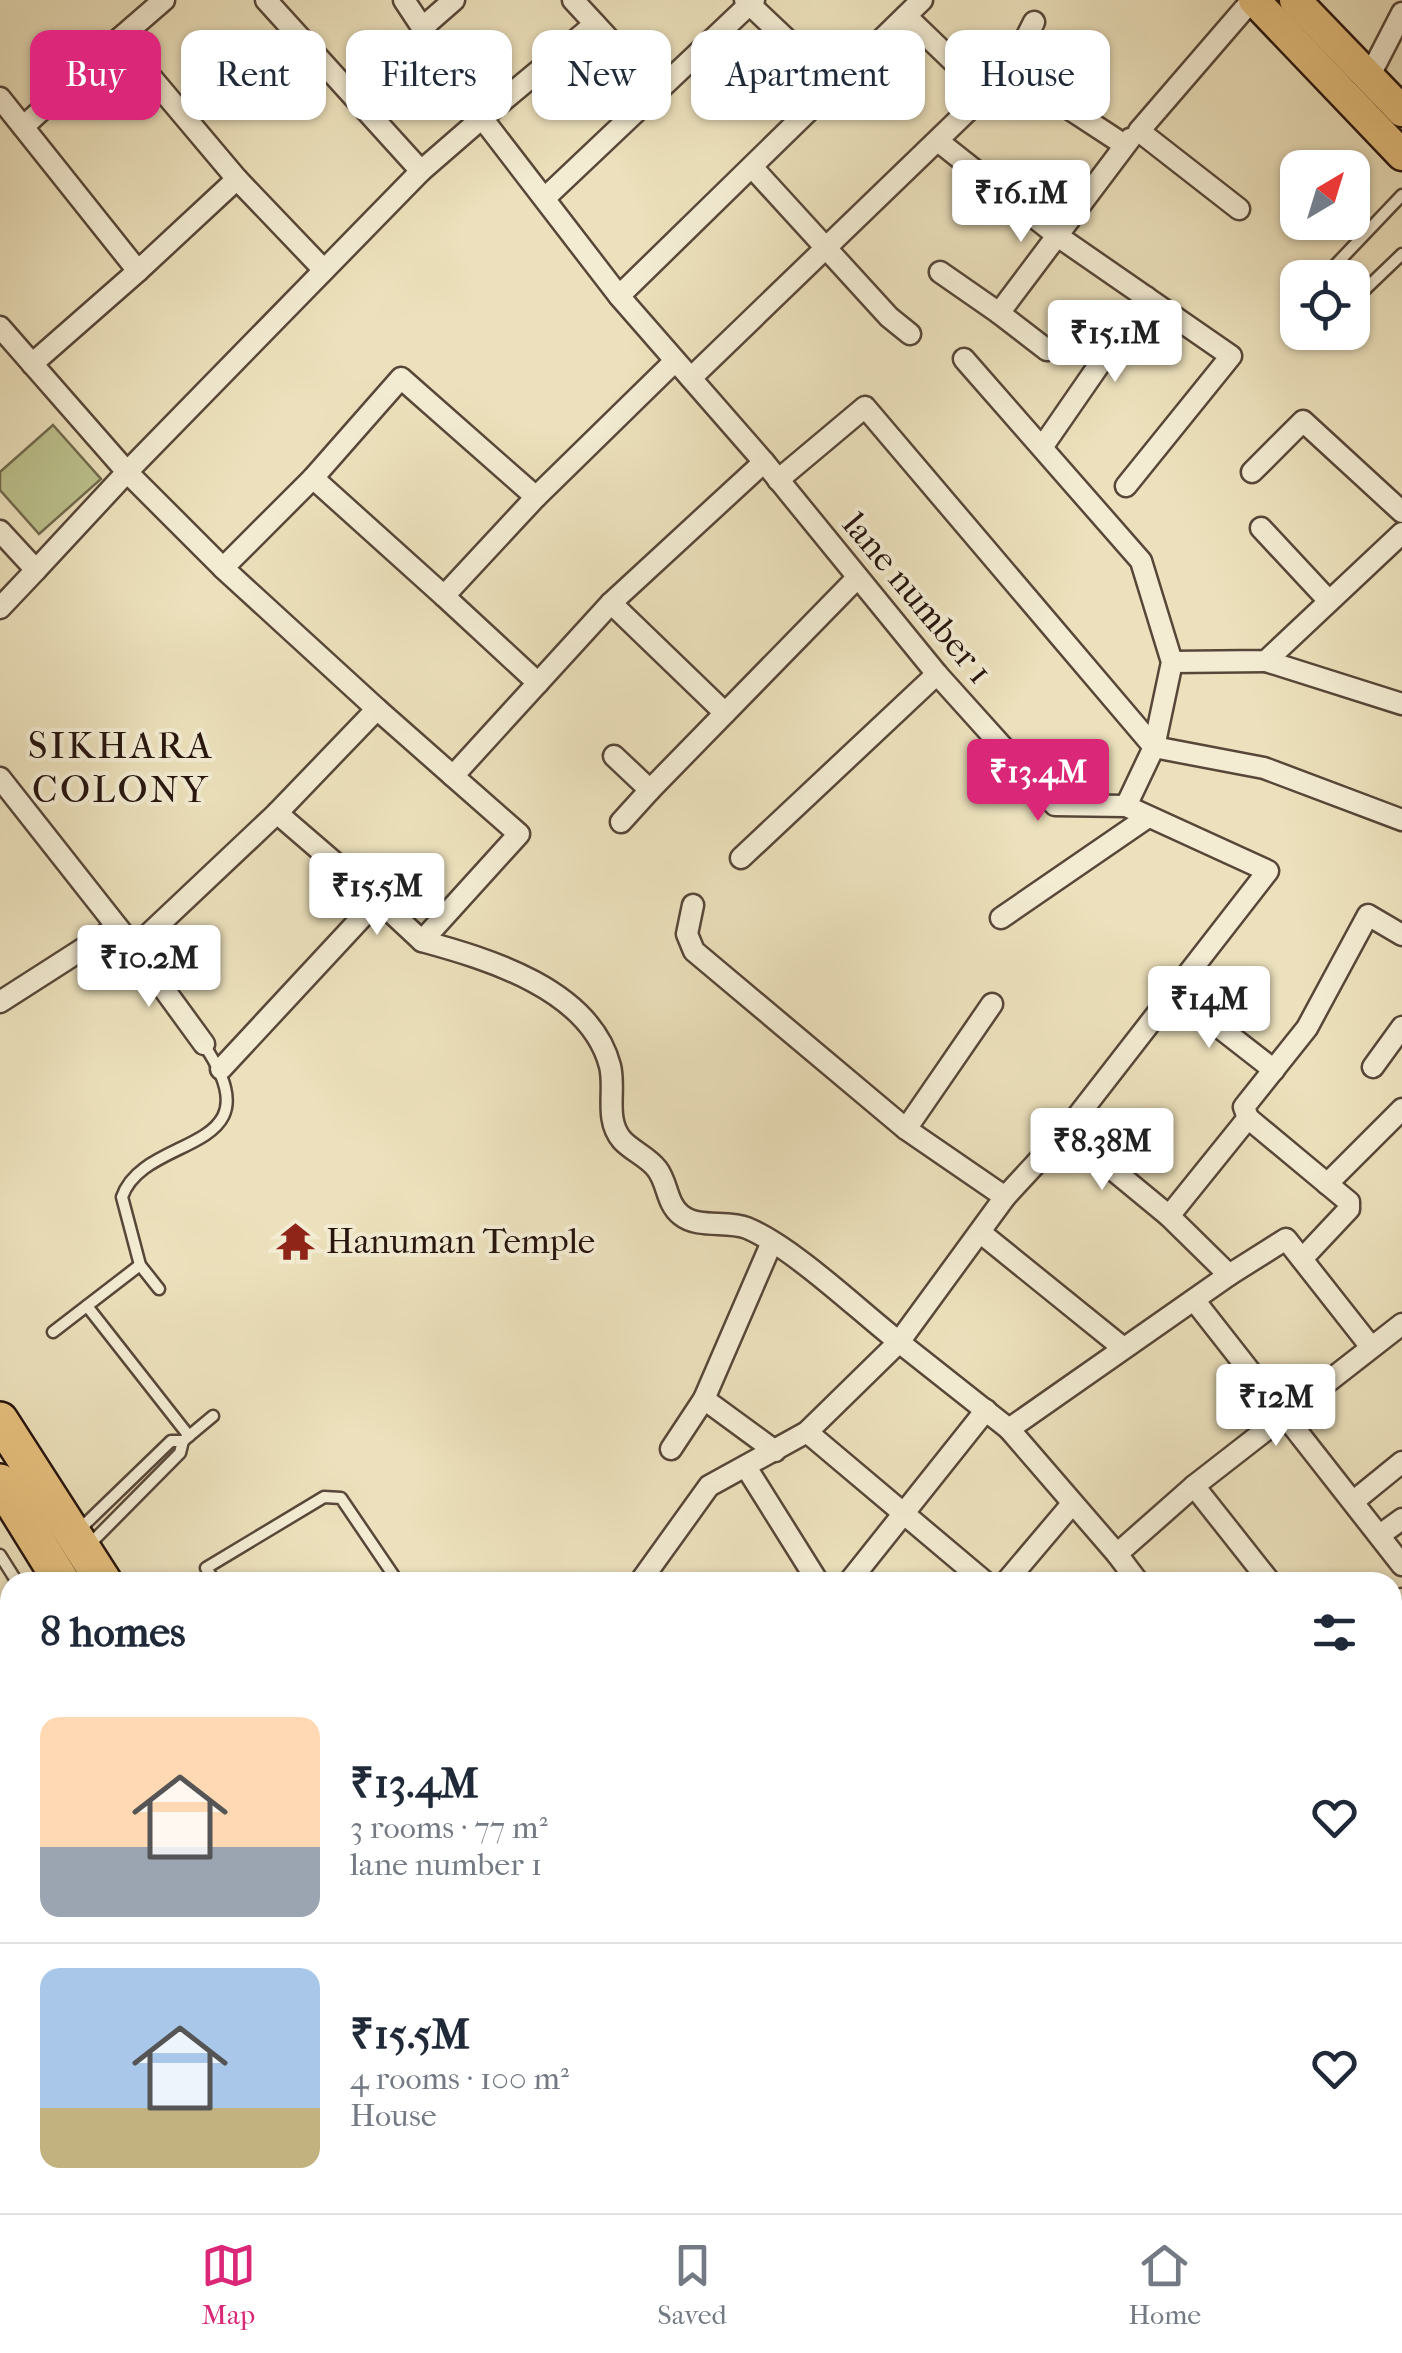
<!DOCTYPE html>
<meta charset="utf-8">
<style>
body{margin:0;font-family:"IM FELL French Canon",serif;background:#f6f6f7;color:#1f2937;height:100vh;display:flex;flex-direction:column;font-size:38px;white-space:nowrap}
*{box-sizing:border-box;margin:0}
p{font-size:32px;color:#747a83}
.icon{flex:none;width:55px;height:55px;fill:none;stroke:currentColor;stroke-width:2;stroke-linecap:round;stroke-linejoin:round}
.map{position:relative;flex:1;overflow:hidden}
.sheet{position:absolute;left:0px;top:1572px;width:1402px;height:642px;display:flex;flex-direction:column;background:#fff;border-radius:30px 30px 0 0;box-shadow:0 2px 8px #0004}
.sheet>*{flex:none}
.top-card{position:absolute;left:30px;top:30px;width:1342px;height:90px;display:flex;gap:20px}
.needle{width:65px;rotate:38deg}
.fabs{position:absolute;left:1280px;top:150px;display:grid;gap:20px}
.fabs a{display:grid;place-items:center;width:90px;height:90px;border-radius:20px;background:#fff;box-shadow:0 2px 8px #0004;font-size:50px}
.price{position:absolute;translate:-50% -85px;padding:0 22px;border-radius:10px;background:#fff;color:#222;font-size:32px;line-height:65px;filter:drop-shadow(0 2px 5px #0008)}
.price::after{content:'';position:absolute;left:50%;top:60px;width:30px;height:22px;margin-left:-15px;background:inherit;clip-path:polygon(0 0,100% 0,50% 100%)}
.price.selected{background:#db2777;color:#fff}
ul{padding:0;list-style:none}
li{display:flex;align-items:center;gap:30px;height:250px;padding:0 40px}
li+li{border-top:2px solid #e0e1e3}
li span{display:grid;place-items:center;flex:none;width:280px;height:200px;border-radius:20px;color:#555}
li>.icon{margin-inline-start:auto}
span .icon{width:120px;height:120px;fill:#fffc;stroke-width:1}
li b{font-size:42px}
h2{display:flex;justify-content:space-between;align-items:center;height:120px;padding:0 40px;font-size:42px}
.tag{padding:0 35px;border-radius:20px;background:#fff;box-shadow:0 2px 8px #0004;font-size:35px;line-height:90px}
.tag.selected{background:#db2777;color:#fff}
.tabs{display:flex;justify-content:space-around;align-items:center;height:140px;border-top:2px solid #e0e1e3;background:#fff;font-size:28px;color:#747a83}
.tabs a{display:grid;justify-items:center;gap:5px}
.tabs .selected{color:#db2777}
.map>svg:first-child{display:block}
.green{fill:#bcc28e;stroke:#716b4e;stroke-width:2.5}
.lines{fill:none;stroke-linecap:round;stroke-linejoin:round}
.lane-casing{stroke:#584739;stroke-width:15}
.street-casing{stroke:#584739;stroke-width:25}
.primary-casing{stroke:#26140d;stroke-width:35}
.highway-casing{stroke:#26140d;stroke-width:40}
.lane{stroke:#f3ecd3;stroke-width:10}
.street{stroke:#f3ecd3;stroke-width:20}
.primary{stroke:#e6c07e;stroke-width:30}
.highway{stroke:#e6c07e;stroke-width:35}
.labels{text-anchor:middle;stroke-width:8;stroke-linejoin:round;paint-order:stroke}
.street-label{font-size:35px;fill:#26140d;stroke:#f3ecd3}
.poi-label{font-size:35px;fill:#26140d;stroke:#f3ecd3;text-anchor:start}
.neighbourhood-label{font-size:38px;letter-spacing:2.5px;fill:#26140d;stroke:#f3ecd3}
</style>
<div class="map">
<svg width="1402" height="2213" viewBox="0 0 1402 2213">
<rect width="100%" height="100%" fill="#ece1bc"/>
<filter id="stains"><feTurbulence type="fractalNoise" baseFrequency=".002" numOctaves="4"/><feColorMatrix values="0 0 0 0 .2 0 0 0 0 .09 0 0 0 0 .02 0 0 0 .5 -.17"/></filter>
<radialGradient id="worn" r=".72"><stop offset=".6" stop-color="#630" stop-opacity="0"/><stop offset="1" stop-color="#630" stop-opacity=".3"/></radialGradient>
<!-- green -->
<path class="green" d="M53 425 101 479 39 534 0 490V472Z"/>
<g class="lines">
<defs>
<g id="lane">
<path d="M1323 278 1402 195"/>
<path d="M1352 302 1402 254"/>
<path d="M159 1289 140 1265 122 1197C144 1132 280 1156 204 1045"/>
<path d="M87 1306 189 1436"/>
<path d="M53 1332 140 1265"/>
<path d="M79 1530 171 1441H183L213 1416"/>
<path d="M88 1546 180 1453 183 1441"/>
<path d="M0 1555 17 1582"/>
<path d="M215 1582 206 1568 324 1497 341 1498 398 1582"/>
<path d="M273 2205 278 2213"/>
<path d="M317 2213 331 2205"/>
</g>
<g id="street">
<path d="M266 0 421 171"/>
<path d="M404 0 482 118 421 171 127 472 223 568 313 478 401 378 536 497 675 361"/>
<path d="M573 0 657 91"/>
<path d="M745 0 835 85"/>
<path d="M906 16 986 93"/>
<path d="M595 24 482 118 619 296 922 0"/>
<path d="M422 28 454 0"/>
<path d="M119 39 164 0"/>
<path d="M1010 70 1034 22"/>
<path d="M1369 77 1402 13"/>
<path d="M0 98 138 271 237 179 119 39 23 127"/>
<path d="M938 141 1059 237 1231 356 1126 486"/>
<path d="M752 167 889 317 910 334"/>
<path d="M237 179 324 270"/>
<path d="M546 197 754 0"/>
<path d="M1239 209 1139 131 1252 0"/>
<path d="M940 272 999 313"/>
<path d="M619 296 764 462 937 674 1055 805 1126 806 1154 747 1172 662 1141 561 964 359"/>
<path d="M0 327 127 472 36 570 0 531"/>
<path d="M1047 350 999 313 1130 139"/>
<path d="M32 364 138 271"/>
<path d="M691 378 1010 70 1123 144"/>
<path d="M1043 446 1146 297"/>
<path d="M1252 472 1303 421 1402 512"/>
<path d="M313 478 444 596 536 497"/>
<path d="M778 480 865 407 1154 747 1264 768 1402 820"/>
<path d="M1261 528 1329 601"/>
<path d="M444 596 538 683"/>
<path d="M611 603 725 713"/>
<path d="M0 608 36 570"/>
<path d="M1266 661 1402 704"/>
<path d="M1172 662 1266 661 1402 533"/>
<path d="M377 709 453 776 611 603 764 462"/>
<path d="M614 756 650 790 857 578"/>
<path d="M0 778 134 948 277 813 377 709 223 568"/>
<path d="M621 822 650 790"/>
<path d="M741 858 937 674"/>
<path d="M378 900 422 941 519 834 453 776"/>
<path d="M693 905 687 934 694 951 906 1129 1005 1197 1066 1131 1268 871 1126 806"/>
<path d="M1001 918 1148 817"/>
<path d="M422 941C488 959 590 989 610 1066 616 1090 604 1119 622 1140 632 1151 648 1157 657 1169 668 1183 666 1203 681 1215 698 1229 727 1220 747 1228 794 1248 857 1309 899 1342L807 1432 709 1486 640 1582"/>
<path d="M134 948 204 1044"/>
<path d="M1174 992 1274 1070"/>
<path d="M0 1002 117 927"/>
<path d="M1373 1067 1402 1027"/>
<path d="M221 1069 378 900 277 813"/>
<path d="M1248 1118 1244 1107 1307 1028 1368 915 1402 935"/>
<path d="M906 1129 992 1004"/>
<path d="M1066 1131 1169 1216"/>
<path d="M1327 1184 1402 1109"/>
<path d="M1005 1197 899 1342 1009 1429 1117 1554 1194 1486 1402 1324"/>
<path d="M981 1233 1122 1347"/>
<path d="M1229 1275 1286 1239 1371 1347"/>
<path d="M1194 1300 1402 1565"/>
<path d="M704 1399 775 1451"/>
<path d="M1009 1429 1229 1275 1169 1216 1248 1118 1349 1202V1209L1302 1259"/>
<path d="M807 1432 985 1582"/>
<path d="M671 1449 704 1399 772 1242"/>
<path d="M746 1467 818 1582"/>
<path d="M1194 1486 1270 1582"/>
<path d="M1354 1501 1402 1462"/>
<path d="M1380 1535 1402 1519"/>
<path d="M1117 1554 1138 1582"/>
<path d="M849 1582 986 1410"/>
<path d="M1006 1582 1072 1504"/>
<path d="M1392 1605 1402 1599"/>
<path d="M1392 1751 1402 1745"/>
<path d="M0 1891 10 1878"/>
<path d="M1392 1993 1402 2001"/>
<path d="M0 2103 10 2094"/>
<path d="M1392 2118 1402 2106"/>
<path d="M891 2205 900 2213"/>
<path d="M1246 2205 1256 2213"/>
<path d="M37 2213 45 2205"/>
<path d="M839 2213 849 2205"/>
<path d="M976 2213 983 2205"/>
</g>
<g id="primary">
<path d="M1254 0 1402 155"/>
<path d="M1295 0 1402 111"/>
</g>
<g id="highway">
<path d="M0 1420 104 1582"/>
<path d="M0 1482 62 1582"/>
<path d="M453 2205 459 2213"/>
<path d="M501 2205 506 2213"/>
</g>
</defs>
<!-- lane casing -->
<use href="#lane" class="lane-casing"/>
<!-- street casing -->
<use href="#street" class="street-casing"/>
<!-- primary casing -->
<use href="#primary" class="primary-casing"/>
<!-- highway casing -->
<use href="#highway" class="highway-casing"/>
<!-- lane -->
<use href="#lane" class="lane"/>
<!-- street -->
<use href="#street" class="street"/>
<!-- primary -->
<use href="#primary" class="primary"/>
<!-- highway -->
<use href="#highway" class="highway"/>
</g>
<!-- icons -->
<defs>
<symbol id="temple-bare" viewBox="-9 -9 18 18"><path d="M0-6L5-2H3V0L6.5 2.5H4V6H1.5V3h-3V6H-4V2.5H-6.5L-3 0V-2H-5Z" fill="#8f2418" stroke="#f3ecd3" stroke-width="2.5" paint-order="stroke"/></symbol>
</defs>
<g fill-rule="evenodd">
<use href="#temple-bare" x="268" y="1214" width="55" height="55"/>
</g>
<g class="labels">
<!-- street labels -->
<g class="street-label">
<text transform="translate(918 598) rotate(50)" y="12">lane number 1</text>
</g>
<!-- poi labels -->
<g class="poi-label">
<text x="326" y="1253">Hanuman Temple</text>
</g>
<!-- neighbourhood labels -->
<g class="neighbourhood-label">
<text x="121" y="758">SIKHARA<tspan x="121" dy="44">COLONY</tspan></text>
</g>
</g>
<rect width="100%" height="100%" filter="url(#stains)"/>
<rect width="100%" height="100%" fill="url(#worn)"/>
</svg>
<div class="fabs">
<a><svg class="needle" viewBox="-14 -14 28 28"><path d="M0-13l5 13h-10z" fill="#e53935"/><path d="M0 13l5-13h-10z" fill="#747a83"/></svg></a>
<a><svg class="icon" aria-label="locate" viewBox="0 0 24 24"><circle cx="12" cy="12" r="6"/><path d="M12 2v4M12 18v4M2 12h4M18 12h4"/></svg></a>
</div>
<b class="price" style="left:1021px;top:245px">₹16.1M</b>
<b class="price" style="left:1115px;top:385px">₹15.1M</b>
<b class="price selected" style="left:1038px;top:824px">₹13.4M</b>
<b class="price" style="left:377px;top:938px">₹15.5M</b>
<b class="price" style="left:149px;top:1010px">₹10.2M</b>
<b class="price" style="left:1209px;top:1051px">₹14M</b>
<b class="price" style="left:1102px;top:1193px">₹8.38M</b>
<b class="price" style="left:1276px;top:1449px">₹12M</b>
<div class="top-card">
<a class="tag selected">Buy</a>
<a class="tag">Rent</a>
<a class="tag">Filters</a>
<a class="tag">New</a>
<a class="tag">Apartment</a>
<a class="tag">House</a>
</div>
<section class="sheet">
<h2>8 homes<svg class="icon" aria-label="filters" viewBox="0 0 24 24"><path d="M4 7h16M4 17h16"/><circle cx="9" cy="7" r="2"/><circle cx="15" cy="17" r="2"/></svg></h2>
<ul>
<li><span style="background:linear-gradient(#ffd9b3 65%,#9aa5b1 0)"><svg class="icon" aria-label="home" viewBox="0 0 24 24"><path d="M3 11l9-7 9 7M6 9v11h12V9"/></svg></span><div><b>₹13.4M</b><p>3 rooms · 77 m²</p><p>lane number 1</p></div><svg class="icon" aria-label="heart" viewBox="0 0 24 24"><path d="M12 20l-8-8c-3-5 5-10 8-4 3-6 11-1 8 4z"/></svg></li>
<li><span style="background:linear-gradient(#a9c7e8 70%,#c2b280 0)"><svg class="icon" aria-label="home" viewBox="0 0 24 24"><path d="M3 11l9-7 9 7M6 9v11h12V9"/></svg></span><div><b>₹15.5M</b><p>4 rooms · 100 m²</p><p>House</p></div><svg class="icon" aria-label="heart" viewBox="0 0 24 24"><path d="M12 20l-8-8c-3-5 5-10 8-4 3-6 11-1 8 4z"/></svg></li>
</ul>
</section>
</div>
<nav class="tabs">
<a class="selected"><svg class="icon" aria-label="map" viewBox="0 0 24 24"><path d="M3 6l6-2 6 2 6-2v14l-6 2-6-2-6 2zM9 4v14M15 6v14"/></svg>Map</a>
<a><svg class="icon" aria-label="saved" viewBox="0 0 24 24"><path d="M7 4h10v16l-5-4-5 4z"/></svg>Saved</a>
<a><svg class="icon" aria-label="home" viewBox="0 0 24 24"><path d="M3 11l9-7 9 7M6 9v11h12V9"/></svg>Home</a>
</nav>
